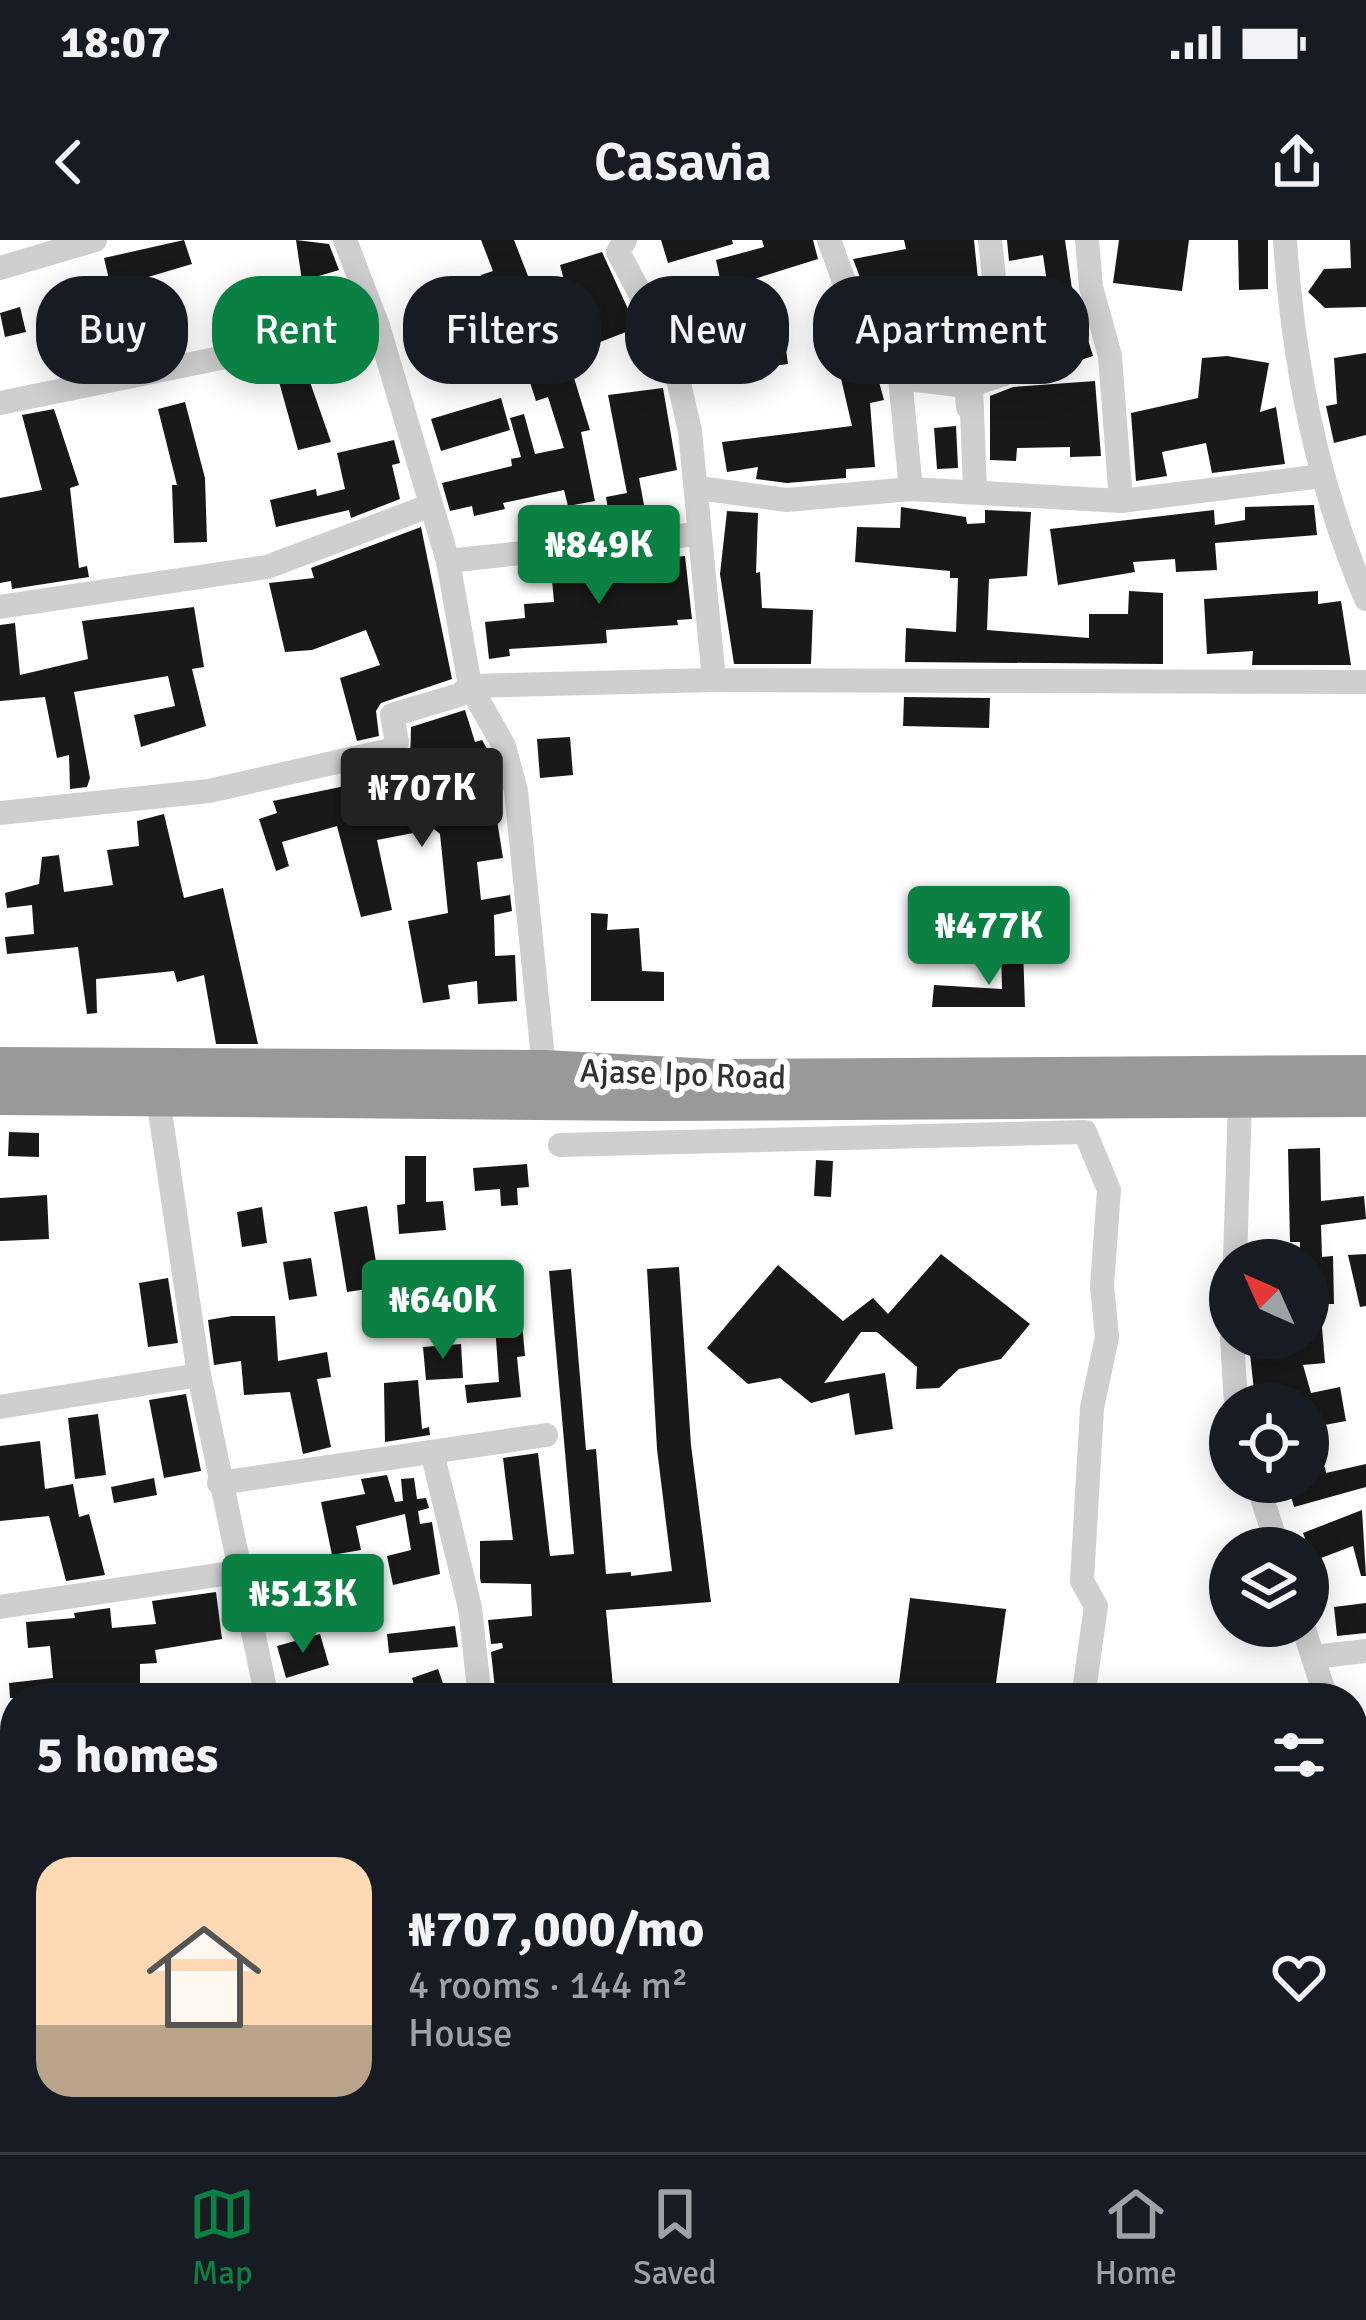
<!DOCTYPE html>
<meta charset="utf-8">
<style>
body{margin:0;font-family:Signika,sans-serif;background:#242831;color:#f1f3f6;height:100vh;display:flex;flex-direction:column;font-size:45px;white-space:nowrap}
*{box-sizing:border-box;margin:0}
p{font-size:39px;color:#9ea1a6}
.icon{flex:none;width:66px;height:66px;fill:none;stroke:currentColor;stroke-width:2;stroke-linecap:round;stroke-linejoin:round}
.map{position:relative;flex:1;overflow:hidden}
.details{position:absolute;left:0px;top:1443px;width:1368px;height:471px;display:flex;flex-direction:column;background:#171b24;border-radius:48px 48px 0 0;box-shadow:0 6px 30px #0003}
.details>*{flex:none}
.guide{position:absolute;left:36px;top:36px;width:1296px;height:108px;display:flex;gap:24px}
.needle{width:78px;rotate:315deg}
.controls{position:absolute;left:1209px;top:999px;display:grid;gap:24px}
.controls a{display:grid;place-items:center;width:120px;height:120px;border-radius:50%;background:#171b24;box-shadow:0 6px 30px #0003;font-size:60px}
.price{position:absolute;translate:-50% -102px;padding:0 27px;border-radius:12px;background:#0b8043;color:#fff;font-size:39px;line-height:78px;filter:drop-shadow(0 3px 6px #0008)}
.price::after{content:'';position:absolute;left:50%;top:72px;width:36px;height:27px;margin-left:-18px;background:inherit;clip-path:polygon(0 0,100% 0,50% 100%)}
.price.active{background:#222;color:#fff}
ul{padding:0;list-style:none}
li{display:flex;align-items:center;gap:36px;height:300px;padding:0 36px}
li span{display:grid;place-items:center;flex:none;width:336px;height:240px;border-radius:36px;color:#555}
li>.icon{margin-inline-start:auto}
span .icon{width:144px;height:144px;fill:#fffc;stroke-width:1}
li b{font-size:51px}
h2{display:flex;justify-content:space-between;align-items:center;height:144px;padding:0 36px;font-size:51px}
.chip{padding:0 42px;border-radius:48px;background:#171b24;box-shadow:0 6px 30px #0003;font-size:42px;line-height:108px}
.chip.active{background:#0b8043;color:#fff}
.status{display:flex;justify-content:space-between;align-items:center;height:84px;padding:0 60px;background:#171b24;direction:ltr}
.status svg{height:33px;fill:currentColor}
header{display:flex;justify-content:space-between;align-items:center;height:156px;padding:0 36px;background:#171b24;font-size:54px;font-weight:600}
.tabs{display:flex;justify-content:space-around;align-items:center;height:168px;border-top:3px solid #363941;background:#171b24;font-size:33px;color:#9ea1a6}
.tabs a{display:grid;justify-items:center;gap:6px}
.tabs .active{color:#0b8043}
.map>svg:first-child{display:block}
.building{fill:#191919}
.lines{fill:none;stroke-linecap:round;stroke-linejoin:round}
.minor{stroke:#cfcfcf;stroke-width:24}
.highway{stroke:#999;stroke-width:36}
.rail{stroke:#878787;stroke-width:6;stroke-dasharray:12 9;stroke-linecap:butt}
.labels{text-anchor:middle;stroke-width:12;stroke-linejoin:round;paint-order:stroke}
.street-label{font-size:33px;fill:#323232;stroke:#fff}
</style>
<div class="status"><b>18:07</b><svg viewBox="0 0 49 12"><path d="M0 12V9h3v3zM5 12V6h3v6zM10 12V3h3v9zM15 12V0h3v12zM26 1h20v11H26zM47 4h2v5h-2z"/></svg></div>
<header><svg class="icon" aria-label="back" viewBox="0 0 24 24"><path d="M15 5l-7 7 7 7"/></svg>Casavia<svg class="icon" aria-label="share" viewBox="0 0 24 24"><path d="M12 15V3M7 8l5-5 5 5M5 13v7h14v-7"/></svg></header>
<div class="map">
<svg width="1366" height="1912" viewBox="0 0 1366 1912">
<rect width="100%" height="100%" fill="#fff"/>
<!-- building -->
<g class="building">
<path d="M184 0 192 24 111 48 104 18Z"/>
<path d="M296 0 329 4 339 30 302 41Z"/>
<path d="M481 0H514L535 54 494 70 481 35 493 31Z"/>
<path d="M661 0H732L733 4 668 23Z"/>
<path d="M762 0H813L818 19 751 40 766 104 785 102 788 124 694 136 688 111 735 109 716 20 764 7Z"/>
<path d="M904 0H974L984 98 974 99 975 108 968 109 969 125 954 127V115L915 121 904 40 864 48 853 19 906 9Z"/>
<path d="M1007 0H1065L1072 49 1093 116 1068 124 1063 110 1019 117 1015 79 1051 73 1049 57 1043 15 1009 21Z"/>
<path d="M1119 0H1189L1182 51 1113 43Z"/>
<path d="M1238 0H1268V49L1239 50Z"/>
<path d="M1350 0H1366V67L1325 68 1308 52 1324 29 1351 28Z"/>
<path d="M602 12 633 80 627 82 631 90 567 115 590 190 581 192 595 261 568 266 564 250 503 263 505 269 474 276 472 266 450 271 442 243 512 226 511 219 521 217 510 178 524 174 535 214 564 208 548 157 536 161 527 133 517 136 507 107 575 82 560 25Z"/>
<path d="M459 41 485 132 453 142 445 115 453 112 435 48Z"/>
<path d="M99 56 108 102 78 108 69 62Z"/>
<path d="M20 67 26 92 5 97 0 73Z"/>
<path d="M850 86 866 95 884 160 870 163 875 227 846 229V238L787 243 756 239 758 227 727 232 722 202 852 186 830 91Z"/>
<path d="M1366 113V195L1334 203 1326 166 1337 164 1334 118Z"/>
<path d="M1227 116 1269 123 1260 172 1276 167 1285 224 1212 233 1206 203 1162 212 1167 236 1136 241 1131 173 1198 158 1202 118Z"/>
<path d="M303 122 331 202 298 210 276 131Z"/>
<path d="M1095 141 1101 216 1070 217V207L1017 208 1016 221 990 220V156L1013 147Z"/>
<path d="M663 148 677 230 639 238 647 281 611 287 606 257 627 253 608 155Z"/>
<path d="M501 158 510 190 441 211 431 179Z"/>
<path d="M185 162 205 238 207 302 174 303 172 245H177L158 169Z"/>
<path d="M54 169 79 245 70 248 79 328 87 326 89 337 12 349 11 341 0 343V258L42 250 22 175Z"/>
<path d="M956 186 958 228 937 229 934 188Z"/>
<path d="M394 200 400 223 392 225 400 259 351 278 349 270 276 287 270 260 316 249 317 256 345 249 337 213Z"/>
<path d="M1314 265 1317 295 1215 303 1217 330 1176 332 1175 319 1133 322 1135 332 1058 345 1050 289 1214 270 1215 285 1245 280V267Z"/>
<path d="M901 267 966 277 967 284 985 283V270L1031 272 1027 336 989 339 987 390 1089 398V374H1128L1129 351 1163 353V424L905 422 906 388 956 392 958 338H950V331L855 322 857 287 900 288Z"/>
<path d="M727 271 758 273 756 333 760 332 762 368 813 370 811 424H734L720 334Z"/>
<path d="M421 287 452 439 381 463 376 471 379 496 357 501 340 438 380 425 366 390 312 410 285 412 269 343 314 338 311 328Z"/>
<path d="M685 316 692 379 677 380 678 385 606 390 607 403 509 409 510 416 489 419 485 382 525 378 524 364 554 362 552 340 617 333 616 323Z"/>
<path d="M1318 351V364L1341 361 1351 425H1252L1253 411 1207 414 1204 359Z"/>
<path d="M194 367 204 427 192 429 206 486 141 507 134 475 175 466 168 436 74 452 90 538 87 547 70 549 69 515 57 518 45 457 0 461V385L15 383 20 435 88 419 82 381Z"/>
<path d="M904 457 990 458 989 488 903 486Z"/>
<path d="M465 470 475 502 482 500 489 512 502 574 497 580 503 618 477 622 481 660 510 655 512 671 494 675 495 716 515 715 517 761 478 764 477 741 448 745 450 759 423 763 408 681 448 673 440 594 434 589 377 600 392 670 361 677 337 586 282 602 289 626 276 631 259 579 277 573 273 561 369 541 368 532 410 524 411 487Z"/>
<path d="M570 497 573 535 540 538 537 499Z"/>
<path d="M164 574 184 658 223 648 258 804H216L204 735 177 742 174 731 96 739 97 773 87 774 78 707 7 714 5 697 34 694 32 665 7 668 5 653 39 644 42 617 59 615 64 652 113 645 107 610 139 606 137 581Z"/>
<path d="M591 673 608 674 607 690 639 688 642 731 664 732V761H591Z"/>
<path d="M944 696 991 698 990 716 944 713Z"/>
<path d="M1023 708 1025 767H932L934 745 1002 749 1001 709Z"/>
<path d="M9 892 39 893V917L8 916Z"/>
<path d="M1320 908 1321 961 1364 956 1366 979 1321 985 1322 1017 1333 1016 1334 1064H1320L1325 1123 1303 1125 1311 1153 1340 1147 1346 1181 1308 1188V1164H1262L1259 1151H1254L1249 1104 1267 1106 1266 1098H1308V1020H1300V1002H1290L1288 909Z"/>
<path d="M405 916H426V962L443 961 446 990 399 994 397 965 405 964Z"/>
<path d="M816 920 833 921 831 957 814 956Z"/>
<path d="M527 924 529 947 517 948 518 965 501 966 500 949 475 951 473 928Z"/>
<path d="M47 955 49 999 0 1001V958Z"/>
<path d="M367 966 380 1047 347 1052 334 972Z"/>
<path d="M262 967 267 1003 242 1007 237 972Z"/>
<path d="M941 1014 1030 1084 1001 1119 959 1129 939 1148 916 1149 917 1127 877 1092H861L824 1143 885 1133 893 1189 855 1195 849 1153 811 1163 780 1138 748 1144 707 1108 778 1025 843 1081 873 1058 888 1074Z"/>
<path d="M1366 1014V1066L1360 1067 1348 1015Z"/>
<path d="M311 1018 317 1056 289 1060 283 1022Z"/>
<path d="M679 1027 691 1205 711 1362 606 1370 614 1458H496L491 1412 503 1408 502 1403 491 1404 488 1380 532 1376 531 1344 481 1343 480 1338V1301L513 1300 503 1218 538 1213 550 1316 574 1314 549 1031 571 1029 586 1210 596 1209 606 1334 631 1332V1336L672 1331 657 1209 647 1029Z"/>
<path d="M168 1038 178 1103 148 1107 139 1043Z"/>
<path d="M232 1076H275L278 1121 327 1112 331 1137 317 1139 331 1207 303 1214 290 1152 244 1155 241 1121 214 1125 208 1080Z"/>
<path d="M522 1083 525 1116 517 1117 521 1157 467 1163 465 1145 499 1142 495 1085Z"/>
<path d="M461 1104 463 1138 426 1140 423 1107Z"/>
<path d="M418 1140 422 1189 429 1187 430 1195 385 1202 384 1143Z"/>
<path d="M186 1154 201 1231 164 1238 149 1160Z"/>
<path d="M98 1174 106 1235 75 1239 68 1178Z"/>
<path d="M40 1201 45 1249 73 1244 79 1277 89 1274 105 1335 66 1341 49 1276 0 1281V1206Z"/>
<path d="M1366 1224V1247L1294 1267 1287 1242H1308V1232L1325 1227 1326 1233Z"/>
<path d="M387 1235 395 1262 403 1261 401 1239 414 1238 417 1259 426 1258 429 1268 418 1271 420 1284 432 1282 440 1334 393 1345 387 1316 411 1310 405 1274 356 1286 361 1310 332 1315 321 1262 365 1254 361 1239Z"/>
<path d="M154 1238 157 1255 114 1263 111 1247Z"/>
<path d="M1362 1270 1366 1336H1361L1353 1306 1313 1321 1303 1293Z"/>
<path d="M216 1352 222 1399 155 1410 157 1423 140 1424V1458H10L9 1443 53 1438 50 1406 28 1408 26 1382 75 1378 74 1373 110 1368 112 1388 156 1384 152 1361Z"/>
<path d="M910 1358 1006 1369 994 1458H897Z"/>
<path d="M1366 1363V1393L1337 1396 1334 1367Z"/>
<path d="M455 1386 458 1407 389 1413 387 1394Z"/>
<path d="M320 1394 329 1425 286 1438 277 1406Z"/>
<path d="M438 1429 448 1458H418L412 1438Z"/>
<path d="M15 1632V1664L0 1665V1635Z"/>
<path d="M0 1705 15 1736V1764L0 1770Z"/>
<path d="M15 1844V1902L0 1870V1851Z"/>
</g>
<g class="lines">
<!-- minor -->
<g class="minor">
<path d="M345 0 378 86 448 321 470 446 504 506 516 551 544 828"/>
<path d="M625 0 618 12 672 113 690 191 714 440 1366 442"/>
<path d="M829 0 854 69 879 84 900 138 911 249"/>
<path d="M1087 0 1091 47 1110 116 1121 261"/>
<path d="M1285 0C1293 125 1317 244 1366 359"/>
<path d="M0 28 95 0"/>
<path d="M900 138 966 146 968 167"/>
<path d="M0 163 378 86"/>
<path d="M698 248 787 260 911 249 1121 261 1322 236"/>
<path d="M975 250 971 145 1004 134 990 0"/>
<path d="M448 321 697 294"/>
<path d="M0 367 267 327 429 266"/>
<path d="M0 573 209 551 390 510 397 502 392 475 459 455 470 446 714 440"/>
<path d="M158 858 199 1135 267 1458"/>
<path d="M560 905 1085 892 1109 950 1102 1046 1107 1097 1092 1168 1082 1341 1096 1366 1083 1458"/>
<path d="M1235 1020 1240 861"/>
<path d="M1232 1098 1236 1164"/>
<path d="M0 1167 199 1135"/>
<path d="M432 1212 470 1368 480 1458"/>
<path d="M1257 1242 1278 1308"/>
<path d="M219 1243 546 1195"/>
<path d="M0 1367 238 1332"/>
<path d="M1303 1386 1326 1458"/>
<path d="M1313 1417 1366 1411"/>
<path d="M1353 1509 1366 1517"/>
<path d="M0 1539 15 1541"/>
<path d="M1353 1580 1366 1578"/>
<path d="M0 1797 15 1791"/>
<path d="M1353 1837 1366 1843"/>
<path d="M114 1899 119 1912"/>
<path d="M1016 1912H1017"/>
</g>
<!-- highway -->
<g class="highway">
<path d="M0 825 544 828 712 837 1366 833"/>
<path d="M0 857 654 863 1366 859"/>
</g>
<!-- rail -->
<g class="rail">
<path d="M0 1513 15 1516"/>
<path d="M1158 1899 1181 1912"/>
</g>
</g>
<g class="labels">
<!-- street labels -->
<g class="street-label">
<text transform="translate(683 833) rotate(2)" y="12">Ajase Ipo Road</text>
</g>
</g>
</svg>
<div class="controls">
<a><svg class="needle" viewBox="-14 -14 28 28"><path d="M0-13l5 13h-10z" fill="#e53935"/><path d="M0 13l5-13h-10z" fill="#9ea1a6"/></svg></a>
<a><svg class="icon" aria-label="locate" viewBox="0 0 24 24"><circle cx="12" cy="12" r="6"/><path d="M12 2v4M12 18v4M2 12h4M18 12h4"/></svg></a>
<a><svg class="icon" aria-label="layers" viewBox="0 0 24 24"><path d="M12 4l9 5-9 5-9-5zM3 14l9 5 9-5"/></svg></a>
</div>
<b class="price" style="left:599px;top:367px">₦849K</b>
<b class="price active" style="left:422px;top:610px">₦707K</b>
<b class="price" style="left:989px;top:748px">₦477K</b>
<b class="price" style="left:443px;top:1122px">₦640K</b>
<b class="price" style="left:303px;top:1416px">₦513K</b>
<div class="guide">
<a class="chip">Buy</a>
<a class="chip active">Rent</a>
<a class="chip">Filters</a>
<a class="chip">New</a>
<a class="chip">Apartment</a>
</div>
<section class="details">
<h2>5 homes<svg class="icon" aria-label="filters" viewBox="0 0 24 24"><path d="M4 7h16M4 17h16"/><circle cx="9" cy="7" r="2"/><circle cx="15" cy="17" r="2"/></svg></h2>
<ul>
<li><span style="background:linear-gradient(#ffd9b3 70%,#b9a48a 0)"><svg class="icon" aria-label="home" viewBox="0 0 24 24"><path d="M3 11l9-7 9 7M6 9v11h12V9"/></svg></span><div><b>₦707,000/mo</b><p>4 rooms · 144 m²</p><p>House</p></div><svg class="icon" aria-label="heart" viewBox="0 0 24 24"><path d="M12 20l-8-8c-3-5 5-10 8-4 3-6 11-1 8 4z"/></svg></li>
</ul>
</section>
</div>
<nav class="tabs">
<a class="active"><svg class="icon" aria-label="map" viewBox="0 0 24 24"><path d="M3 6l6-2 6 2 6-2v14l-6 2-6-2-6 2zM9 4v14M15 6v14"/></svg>Map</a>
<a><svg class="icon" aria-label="saved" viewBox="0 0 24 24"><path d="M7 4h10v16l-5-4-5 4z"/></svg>Saved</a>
<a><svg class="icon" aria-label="home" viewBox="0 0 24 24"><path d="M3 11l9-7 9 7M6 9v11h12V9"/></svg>Home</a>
</nav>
